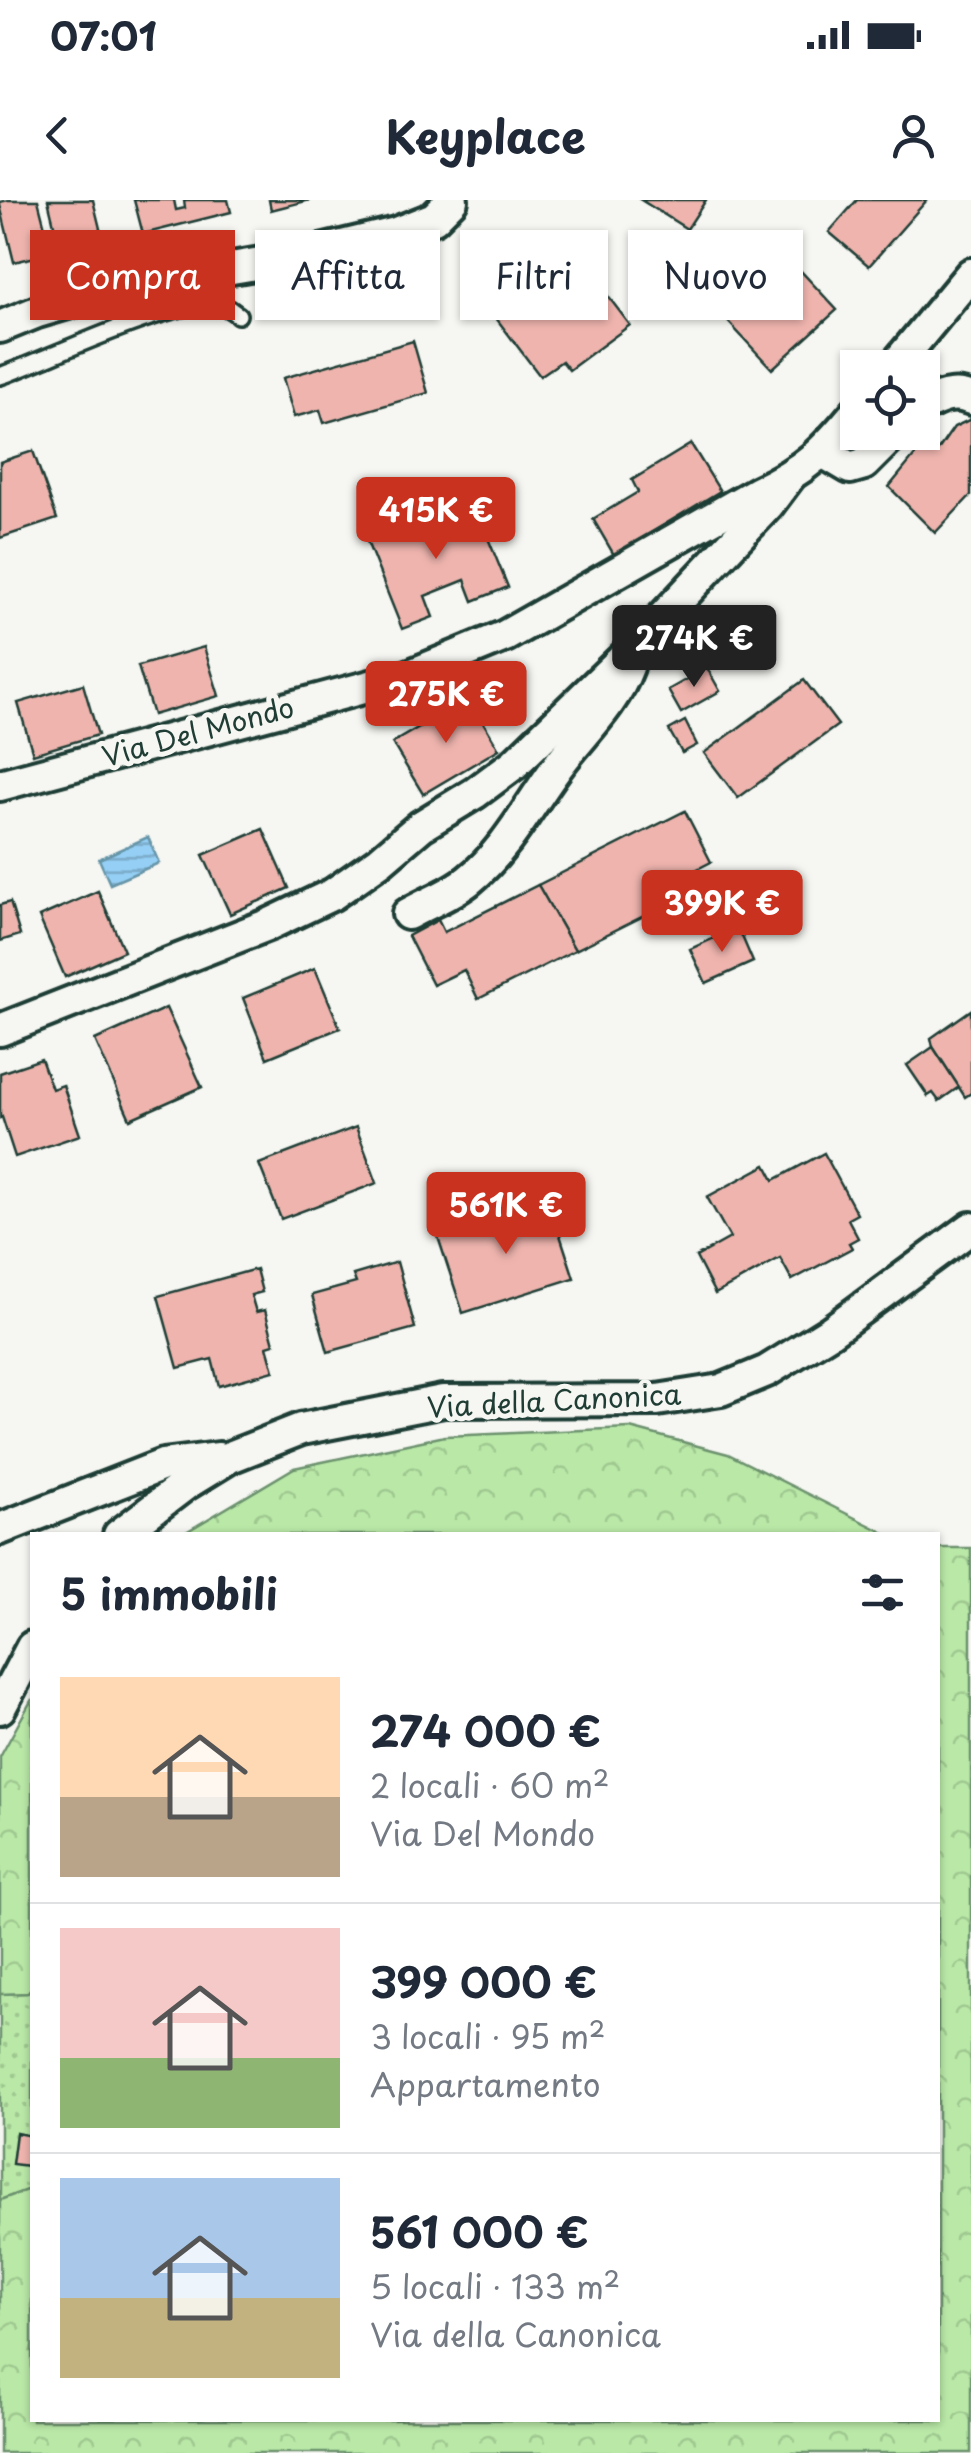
<!DOCTYPE html>
<html lang="it">
<meta charset="utf-8">
<style>
body{margin:0;font-family:"Playpen Sans",sans-serif;background:#f6f6f7;color:#1f2937;height:100vh;display:flex;flex-direction:column;font-size:38px;white-space:nowrap}
*{box-sizing:border-box;margin:0}
p{font-size:32px;color:#747a83}
.icon{flex:none;width:55px;height:55px;fill:none;stroke:currentColor;stroke-width:2;stroke-linecap:round;stroke-linejoin:round}
.map{position:relative;flex:1;overflow:hidden}
.drawer{position:absolute;left:30px;top:1332px;width:910px;height:890px;display:flex;flex-direction:column;background:#fff;border-radius:0px;box-shadow:0 2px 8px #0004}
.drawer>*{flex:none}
.hud{position:absolute;left:30px;top:30px;width:912px;height:90px;display:flex;gap:20px}
.fabs{position:absolute;left:840px;top:150px;display:grid;gap:20px}
.fabs a{display:grid;place-items:center;width:100px;height:100px;border-radius:0px;background:#fff;box-shadow:0 2px 8px #0004;font-size:50px}
.price{position:absolute;translate:-50% -85px;padding:0 22px;border-radius:10px;background:#c8321e;color:#fff;font-size:32px;line-height:65px;filter:drop-shadow(0 2px 5px #0008)}
.price::after{content:'';position:absolute;left:50%;top:60px;width:30px;height:22px;margin-left:-15px;background:inherit;clip-path:polygon(0 0,100% 0,50% 100%)}
.price.active{background:#222;color:#fff}
ul{padding:0;list-style:none}
li{display:flex;align-items:center;gap:30px;height:250px;padding:0 30px}
li+li{border-top:2px solid #e0e1e3}
li span{display:grid;place-items:center;flex:none;width:280px;height:200px;border-radius:0px;color:#555}
li>.icon{margin-inline-start:auto}
span .icon{width:120px;height:120px;fill:#fffc;stroke-width:1}
li b{font-size:42px}
h2{display:flex;justify-content:space-between;align-items:center;height:120px;padding:0 30px;font-size:42px}
.tag{padding:0 35px;border-radius:0px;background:#fff;box-shadow:0 2px 8px #0004;font-size:35px;line-height:90px}
.tag.active{background:#c8321e;color:#fff}
.status{display:flex;justify-content:space-between;align-items:center;height:70px;padding:0 50px;background:#fff;direction:ltr}
.status svg{height:28px;fill:currentColor}
header{display:flex;justify-content:space-between;align-items:center;height:130px;padding:0 30px;background:#fff;font-size:45px;font-weight:700}
.map>svg:first-child{display:block}
.grass{fill:url(#grass-dots);stroke:#6c926e;stroke-width:2.5}
.forest{fill:url(#forest-crowns);stroke:#6c926e;stroke-width:2.5}
.water{fill:url(#water-rules);stroke:#6695a8;stroke-width:2.5}
.building{fill:#efb4ae;stroke:#1f3d34;stroke-width:2.5}
.lines{fill:none;stroke-linecap:round;stroke-linejoin:round}
.service-casing{stroke:#1f3d34;stroke-width:22}
.minor-casing{stroke:#1f3d34;stroke-width:38}
.service{stroke:#f6f6f2;stroke-width:15}
.minor{stroke:#f6f6f2;stroke-width:30}
.labels{text-anchor:middle;stroke-width:10;stroke-linejoin:round;paint-order:stroke}
.street-label{font-size:28px;fill:#1f3d34;stroke:#f6f6f2}
</style>
<div class="status"><b>07:01</b><svg viewBox="0 0 49 12"><path d="M0 12V9h3v3zM5 12V6h3v6zM10 12V3h3v9zM15 12V0h3v12zM26 1h20v11H26zM47 4h2v5h-2z"/></svg></div>
<header><svg class="icon" aria-label="back" viewBox="0 0 24 24"><path d="M15 5l-7 7 7 7"/></svg>Keyplace<svg class="icon" aria-label="person" viewBox="0 0 24 24"><circle cx="12" cy="8" r="4"/><path d="M4 21q1-7 8-7t8 7"/></svg></header>
<div class="map">
<svg width="971" height="2253" viewBox="0 0 971 2253">
<defs>
<pattern id="grass-dots" width="8" height="8" patternUnits="userSpaceOnUse" patternTransform="scale(2.5)"><rect width="8" height="8" fill="#b9e8a7"/><path d="M2 2h.1M6 6h.1" fill="none" stroke="#9fc890" stroke-width="1.8" stroke-linecap="round"/></pattern>
<pattern id="forest-crowns" width="20" height="18" patternUnits="userSpaceOnUse" patternTransform="scale(2.5)"><rect width="20" height="18" fill="#b9e8a7"/><path d="M2 6a3 3 0 1 1 6 0M12 15a3 3 0 1 1 6 0" fill="none" stroke="#9fc890"/></pattern>
<pattern id="water-rules" width="6" height="5" patternUnits="userSpaceOnUse" patternTransform="scale(2.5)"><rect width="6" height="5" fill="#95cff5"/><path d="M0 2.5h6" fill="none" stroke="#79a9c7"/></pattern>
</defs>
<rect width="100%" height="100%" fill="#f6f6f2"/>
<filter id="ink" filterUnits="userSpaceOnUse"><feTurbulence type="fractalNoise" baseFrequency=".01" numOctaves="2"/><feDisplacementMap in="SourceGraphic" scale="20" xChannelSelector="R" yChannelSelector="G"/><feConvolveMatrix kernelMatrix="1 2 1 2 8 2 1 2 1" color-interpolation-filters="sRGB"/></filter>
<g filter="url(#ink)">
<!-- grass -->
<path class="grass" d="M32 1787V1988L0 2000V1794L27 1793Z"/>
<!-- forest -->
<g class="forest">
<path d="M630 1228 728 1254 889 1335H181L294 1268 445 1236Z"/>
<path d="M938 1348H971V2253H0V2000L32 1988V2220H938Z"/>
<path d="M32 1499V1787L27 1793 0 1794V1557Z"/>
</g>
<!-- water -->
<path class="water" d="M148 637 159 663 110 684 99 659Z"/>
<!-- building -->
<g class="building">
<path d="M8 0H38L48 39 57 37 48 0H93L103 41 14 62 0 5V2Z"/>
<path d="M134 0H174L176 10 185 8 184 0H228L231 12 143 34Z"/>
<path d="M269 0H310L271 10Z"/>
<path d="M641 0H706L687 29Z"/>
<path d="M857 0H927L869 66 829 32Z"/>
<path d="M774 42 837 110 772 169 709 101Z"/>
<path d="M554 76 569 96 594 78 630 125 569 170 562 161 540 176 496 118Z"/>
<path d="M413 141 428 193 324 223 320 210 294 217 283 178Z"/>
<path d="M971 219V295L935 333 889 287 925 243 938 250 954 227Z"/>
<path d="M691 244 720 291 614 355 593 319 638 292 632 280Z"/>
<path d="M33 251 57 319 0 338V262Z"/>
<path d="M472 299 508 387 473 401 465 380 425 396 433 417 402 429 366 339 399 327 403 337 438 323 434 313Z"/>
<path d="M204 447 219 496 153 515 138 466Z"/>
<path d="M707 468 720 491 681 513 668 490Z"/>
<path d="M804 480 838 525 738 598 704 553Z"/>
<path d="M83 484 98 535 33 554 18 503Z"/>
<path d="M469 498 499 549 423 594 392 543Z"/>
<path d="M685 521 697 545 682 553 669 530Z"/>
<path d="M685 611 711 662 676 680 684 696 575 750 538 685Z"/>
<path d="M263 629 289 688 230 714 203 655Z"/>
<path d="M538 685 575 750 478 799 464 770 433 785 408 736 438 720 444 732Z"/>
<path d="M98 691 124 751 65 777 39 717Z"/>
<path d="M10 702 20 735 0 741V705Z"/>
<path d="M738 727 753 762 706 783 690 749Z"/>
<path d="M315 768 340 828 267 858 243 798Z"/>
<path d="M166 808 202 887 130 919 95 840Z"/>
<path d="M971 810V893L965 897 933 847 931 838Z"/>
<path d="M933 847 959 887 939 901 933 893 928 896 907 865Z"/>
<path d="M41 859 52 889 63 885 80 935 15 957 2 917 0 918V873Z"/>
<path d="M356 927 377 983 281 1019 259 964Z"/>
<path d="M824 953 857 1014 848 1019 858 1038 849 1043 852 1048 792 1080 780 1058 715 1094 696 1057 730 1038 707 997 766 965 774 980Z"/>
<path d="M549 1001 574 1078 463 1113 438 1037Z"/>
<path d="M397 1062 415 1128 328 1152 312 1095 356 1083 353 1075Z"/>
<path d="M256 1069 262 1092 251 1095 256 1112 265 1110 274 1144 267 1146 274 1171 219 1186 212 1159 178 1168 158 1096Z"/>
<path d="M16 1933 32 1936 29 1966 12 1964Z"/>
</g>
<g class="lines">
<defs>
<path id="service" d="M0 176C45 161 186 91 224 106 229 108 233 112 238 115"/>
<g id="minor">
<path d="M0 127 37 112 125 86 296 57 396 33 434 18 452 0"/>
<path d="M893 168 971 74"/>
<path d="M922 207C938 198 953 191 971 199"/>
<path d="M823 252 850 268 864 264 896 232"/>
<path d="M0 585 408 476 505 436 758 292C807 269 824 251 858 210"/>
<path d="M408 714C427 703 452 694 469 680 508 649 531 601 561 562 583 533 615 503 628 467"/>
<path d="M0 830 270 724 333 694 380 661 421 626 475 593 514 564 634 448 768 305 789 277"/>
<path d="M0 1329 163 1265 219 1258"/>
<path d="M119 1335 186 1284 230 1257 301 1229 443 1201 657 1200 721 1190 767 1171 831 1131 971 1028"/>
<path d="M0 1508 32 1447"/>
</g>
</defs>
<!-- service casing -->
<use href="#service" class="service-casing"/>
<!-- minor casing -->
<use href="#minor" class="minor-casing"/>
<!-- service -->
<use href="#service" class="service"/>
<!-- minor -->
<use href="#minor" class="minor"/>
</g>
</g>
<g class="labels">
<!-- street labels -->
<g class="street-label">
<text transform="translate(198 532) rotate(-15)" y="10">Via Del Mondo</text>
<text transform="translate(554 1201) rotate(-3)" y="10">Via della Canonica</text>
</g>
</g>
</svg>
<div class="fabs">
<a><svg class="icon" aria-label="locate" viewBox="0 0 24 24"><circle cx="12" cy="12" r="6"/><path d="M12 2v4M12 18v4M2 12h4M18 12h4"/></svg></a>
</div>
<b class="price" style="left:436px;top:362px">415K €</b>
<b class="price active" style="left:694px;top:490px">274K €</b>
<b class="price" style="left:446px;top:546px">275K €</b>
<b class="price" style="left:722px;top:755px">399K €</b>
<b class="price" style="left:506px;top:1057px">561K €</b>
<div class="hud">
<a class="tag active">Compra</a>
<a class="tag">Affitta</a>
<a class="tag">Filtri</a>
<a class="tag">Nuovo</a>
</div>
<section class="drawer">
<h2>5 immobili<svg class="icon" aria-label="filters" viewBox="0 0 24 24"><path d="M4 7h16M4 17h16"/><circle cx="9" cy="7" r="2"/><circle cx="15" cy="17" r="2"/></svg></h2>
<ul>
<li><span style="background:linear-gradient(#ffd9b3 60%,#b9a48a 0)"><svg class="icon" aria-label="home" viewBox="0 0 24 24"><path d="M3 11l9-7 9 7M6 9v11h12V9"/></svg></span><div><b>274 000 €</b><p>2 locali · 60 m²</p><p>Via Del Mondo</p></div></li>
<li><span style="background:linear-gradient(#f6c9c9 65%,#8fb573 0)"><svg class="icon" aria-label="home" viewBox="0 0 24 24"><path d="M3 11l9-7 9 7M6 9v11h12V9"/></svg></span><div><b>399 000 €</b><p>3 locali · 95 m²</p><p>Appartamento</p></div></li>
<li><span style="background:linear-gradient(#a9c7e8 60%,#c2b280 0)"><svg class="icon" aria-label="home" viewBox="0 0 24 24"><path d="M3 11l9-7 9 7M6 9v11h12V9"/></svg></span><div><b>561 000 €</b><p>5 locali · 133 m²</p><p>Via della Canonica</p></div></li>
</ul>
</section>
</div>
